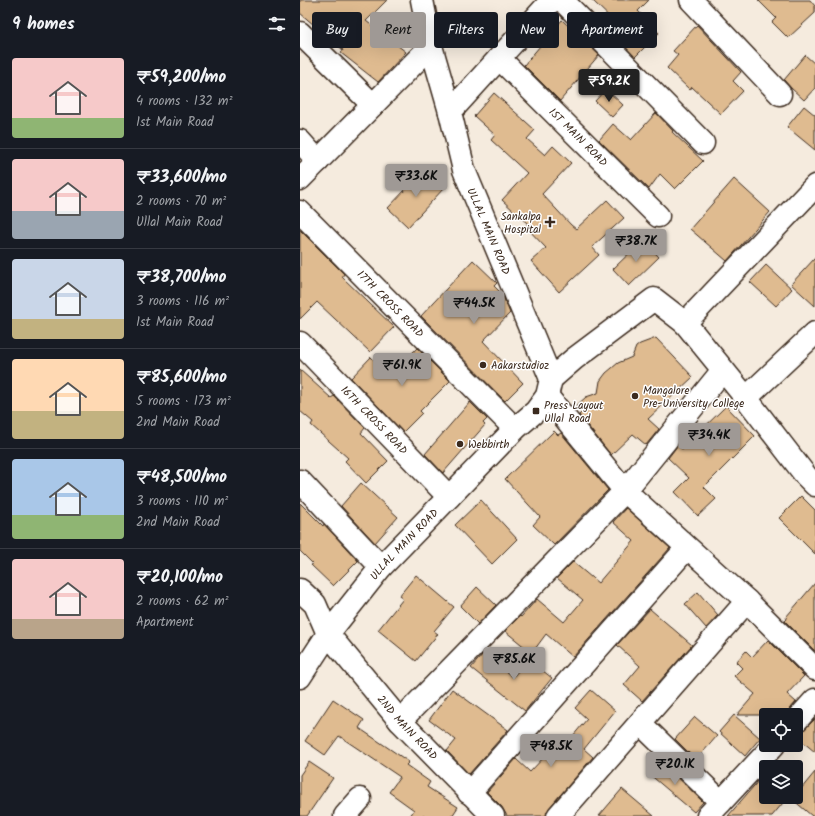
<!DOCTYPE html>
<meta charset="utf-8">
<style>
body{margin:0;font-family:Kalam,sans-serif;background:#242831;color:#f1f3f6;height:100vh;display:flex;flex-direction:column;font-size:15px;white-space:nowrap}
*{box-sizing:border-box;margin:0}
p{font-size:13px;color:#9ea1a6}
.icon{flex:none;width:22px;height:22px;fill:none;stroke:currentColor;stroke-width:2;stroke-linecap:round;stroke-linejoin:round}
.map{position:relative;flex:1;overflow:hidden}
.side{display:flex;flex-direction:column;background:#171b24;width:300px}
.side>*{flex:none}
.guide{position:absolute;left:12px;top:12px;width:380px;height:36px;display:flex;gap:8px}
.buttons{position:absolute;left:459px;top:708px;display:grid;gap:8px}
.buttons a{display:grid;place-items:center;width:44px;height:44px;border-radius:4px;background:#171b24;box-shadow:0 4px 16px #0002;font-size:20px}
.price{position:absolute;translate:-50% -34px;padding:0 9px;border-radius:4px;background:#9f9995;color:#111;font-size:13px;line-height:26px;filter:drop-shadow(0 1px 2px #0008)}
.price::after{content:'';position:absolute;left:50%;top:24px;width:12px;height:9px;margin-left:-6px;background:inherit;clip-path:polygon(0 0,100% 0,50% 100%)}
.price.active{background:#222;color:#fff}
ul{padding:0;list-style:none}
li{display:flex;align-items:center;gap:12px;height:100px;padding:0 12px}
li+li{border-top:1px solid #363941}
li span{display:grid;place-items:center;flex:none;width:112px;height:80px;border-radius:4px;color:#555}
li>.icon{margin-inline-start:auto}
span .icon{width:48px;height:48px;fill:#fffc;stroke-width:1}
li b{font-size:17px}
h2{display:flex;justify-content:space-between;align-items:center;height:48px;padding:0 12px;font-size:17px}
.chip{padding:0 14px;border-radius:4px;background:#171b24;box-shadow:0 4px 16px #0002;font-size:14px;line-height:36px}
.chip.active{background:#9f9995;color:#111}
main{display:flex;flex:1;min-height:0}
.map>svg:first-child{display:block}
.building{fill:#dfbb90;stroke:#3b2a1e}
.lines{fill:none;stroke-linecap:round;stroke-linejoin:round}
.minor-casing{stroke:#3b2a1e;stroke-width:25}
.tertiary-casing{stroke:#3b2a1e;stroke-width:25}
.secondary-casing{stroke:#3b2a1e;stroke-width:25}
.minor{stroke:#fff;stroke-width:22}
.tertiary{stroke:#fff;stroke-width:22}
.secondary{stroke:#fff;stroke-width:22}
.poi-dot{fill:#3b2a1e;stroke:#fff;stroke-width:1.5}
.labels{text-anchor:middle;stroke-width:3;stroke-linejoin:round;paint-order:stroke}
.street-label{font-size:11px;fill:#3b2a1e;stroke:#fff}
.poi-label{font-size:11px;fill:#3b2a1e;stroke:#fff;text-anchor:start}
</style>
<main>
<section class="side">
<h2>9 homes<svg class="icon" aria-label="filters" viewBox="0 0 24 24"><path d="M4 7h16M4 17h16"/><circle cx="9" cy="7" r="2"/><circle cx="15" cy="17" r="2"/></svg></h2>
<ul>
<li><span style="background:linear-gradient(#f6c9c9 75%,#8fb573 0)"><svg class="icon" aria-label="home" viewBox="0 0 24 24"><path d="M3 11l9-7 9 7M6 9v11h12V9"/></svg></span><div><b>₹59,200/mo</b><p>4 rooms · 132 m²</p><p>1st Main Road</p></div></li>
<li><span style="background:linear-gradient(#f6c9c9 65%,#9aa5b1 0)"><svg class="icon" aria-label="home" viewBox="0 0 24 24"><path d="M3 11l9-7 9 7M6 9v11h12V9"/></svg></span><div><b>₹33,600/mo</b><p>2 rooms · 70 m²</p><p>Ullal Main Road</p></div></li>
<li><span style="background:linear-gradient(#c9d6e8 75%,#c2b280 0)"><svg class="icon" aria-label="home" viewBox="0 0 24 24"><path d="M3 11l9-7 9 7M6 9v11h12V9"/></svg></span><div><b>₹38,700/mo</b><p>3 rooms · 116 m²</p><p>1st Main Road</p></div></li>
<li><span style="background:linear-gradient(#ffd9b3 65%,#c2b280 0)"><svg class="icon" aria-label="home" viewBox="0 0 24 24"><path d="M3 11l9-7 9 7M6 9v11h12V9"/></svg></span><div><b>₹85,600/mo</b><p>5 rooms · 173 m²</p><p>2nd Main Road</p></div></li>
<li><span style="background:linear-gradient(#a9c7e8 70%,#8fb573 0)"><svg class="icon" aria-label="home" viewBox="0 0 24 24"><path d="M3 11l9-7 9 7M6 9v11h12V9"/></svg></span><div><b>₹48,500/mo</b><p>3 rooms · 110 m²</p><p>2nd Main Road</p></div></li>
<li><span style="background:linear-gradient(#f6c9c9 75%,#b9a48a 0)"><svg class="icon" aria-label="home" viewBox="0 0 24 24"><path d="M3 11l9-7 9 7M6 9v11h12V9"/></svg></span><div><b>₹20,100/mo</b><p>2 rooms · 62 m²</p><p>Apartment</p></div></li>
</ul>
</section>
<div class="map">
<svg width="515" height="816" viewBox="0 0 515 816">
<rect width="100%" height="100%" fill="#f5ebde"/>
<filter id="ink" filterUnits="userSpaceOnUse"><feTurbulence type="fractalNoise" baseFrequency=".025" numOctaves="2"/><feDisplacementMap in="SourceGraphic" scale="8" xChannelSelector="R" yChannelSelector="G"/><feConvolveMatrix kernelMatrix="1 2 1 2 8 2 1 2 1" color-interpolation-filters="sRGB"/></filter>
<g filter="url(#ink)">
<!-- building -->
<g class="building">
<path d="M0 0H87L66 21 106 52 78 82 41 53 43 50 0 13Z"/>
<path d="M292 0H349L338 11 359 33 335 57 317 38 324 31Z"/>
<path d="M458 0H510L515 6V13L488 38 472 22 476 18Z"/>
<path d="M262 20 299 55 260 101 224 65Z"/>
<path d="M397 25 441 72 433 81 443 91 421 114 392 87 390 90 367 68 378 55 373 51Z"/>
<path d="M505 55 515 64V88L504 100 491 88 484 80Z"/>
<path d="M306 89 323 105 312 117 295 101Z"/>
<path d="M194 93 235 130 227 139 245 155 253 146 271 163 242 194 271 225 276 229 307 200 324 218 292 247 299 255 259 292 231 261 246 248 225 226 228 224 202 200 227 173 191 140 195 135 174 116Z"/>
<path d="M504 106 515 115V150L487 127Z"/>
<path d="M356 113 373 131 372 132 403 161 375 189 360 174 349 189 299 140 313 124 331 140Z"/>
<path d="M125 169 145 187 108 227 88 208Z"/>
<path d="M434 179 470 212 427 261 390 229Z"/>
<path d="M0 230 44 274 42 277 94 327 70 352 17 302 0 319Z"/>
<path d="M343 240 359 257 329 286 313 269Z"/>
<path d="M515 258V306L491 284Z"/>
<path d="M173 260 197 283 194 286 202 294 210 313 183 341 223 383 205 401 121 316Z"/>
<path d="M466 265 492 289 476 306 450 282Z"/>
<path d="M356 338 393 377 348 419 359 429 346 445 333 434 311 455 279 415 282 412 276 406 286 397 298 393 300 381 306 373 318 363 332 357 336 347 340 344Z"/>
<path d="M117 348 150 381 120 411 122 413 103 432 51 378 71 357 90 376Z"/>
<path d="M0 370 31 398 34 396 65 428 61 433 88 461 66 483 45 461 48 458 11 425 13 422 0 411Z"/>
<path d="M170 402 187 419 183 423 185 425 143 473 125 454Z"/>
<path d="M426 406 455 436 404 487 416 499 398 516 375 492 389 478 368 458 378 445 382 449Z"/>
<path d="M254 431 258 435 261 433 308 490 254 545 233 525 240 517 205 479Z"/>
<path d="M61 483 98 517 75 543 41 506Z"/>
<path d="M501 496 515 510V554L479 518Z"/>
<path d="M181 500 217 539 192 564 155 525Z"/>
<path d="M0 503 23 526 24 524 58 561 33 586 11 565 13 564 0 551Z"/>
<path d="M326 508 370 548 273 657 246 634 232 653 205 631 220 616 221 617 237 599 264 622 283 600 257 578 273 562 298 583 334 541 313 522Z"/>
<path d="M116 575 154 607 134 631 138 634 116 661 78 630 103 599 99 596Z"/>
<path d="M515 583V651L485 621 487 619 486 617Z"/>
<path d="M177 587 196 605 178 624 160 606Z"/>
<path d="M398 592 418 615 406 628 385 604Z"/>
<path d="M350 609 392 645 342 701 324 685 340 666 317 645Z"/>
<path d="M468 640 504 676 487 694 496 702 485 715H437L455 694 434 676 442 668 436 662 446 651 452 657Z"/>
<path d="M183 654 213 677 228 659 252 678 225 711 171 668Z"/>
<path d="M152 689 208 730 169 774 147 751 156 740 129 720Z"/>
<path d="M291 690 315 711 284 749 293 757 249 808 246 816H207L202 807 187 792 216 759 230 772 246 755 252 761 287 719 275 708Z"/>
<path d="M33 699 64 720 59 728 109 762 106 765 130 782 127 787 158 807 152 816H110L114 810 89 792 100 777 39 736 25 755 5 741Z"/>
<path d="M434 715 460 738 445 756 419 732Z"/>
<path d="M395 717 417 736 396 760 375 739Z"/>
<path d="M515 719V752L497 737Z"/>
<path d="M360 760 403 802 394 812 348 773Z"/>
<path d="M9 762 33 778 7 816H0V775Z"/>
<path d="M466 772V797H488L472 816H428Z"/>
<path d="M515 772V816H512L492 799 496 797V795Z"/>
<path d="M322 789 354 816H299Z"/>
</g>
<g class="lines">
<defs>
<g id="minor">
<path d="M262 0 403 143"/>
<path d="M391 0 480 94"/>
<path d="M0 33 73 105"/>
<path id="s1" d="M199 58 358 216"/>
<path d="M150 112 252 0"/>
<path d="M0 141 18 161"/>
<path d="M0 179 131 46"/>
<path id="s2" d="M0 212 215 429"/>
<path d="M385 323 446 398 506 476 515 485"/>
<path id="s3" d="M0 343 149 497"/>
<path d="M247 396 325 491 447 601 258 816"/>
<path d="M446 398 515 333"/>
<path d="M0 481 81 567"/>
<path id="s4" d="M0 590 15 604 28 634 100 721 193 816"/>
<path d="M447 601 515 669"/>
<path d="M100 721 325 491 423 370"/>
<path d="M496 721 515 700"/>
<path d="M340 723 421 802"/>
<path d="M169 793 387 548"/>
<path d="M45 816 60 799"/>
<path d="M408 816 474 745"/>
</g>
<path id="tertiary" d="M251 379 274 359 354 299 385 323 515 186"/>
<g id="secondary">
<path id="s5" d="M0 677 28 634 81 567 215 429 236 411 247 396 251 379 164 170 150 112 131 46 122 0"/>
</g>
</defs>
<!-- minor casing -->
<use href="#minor" class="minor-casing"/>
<!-- tertiary casing -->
<use href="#tertiary" class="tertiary-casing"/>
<!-- secondary casing -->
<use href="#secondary" class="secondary-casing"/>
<!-- minor -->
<use href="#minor" class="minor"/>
<!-- tertiary -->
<use href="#tertiary" class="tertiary"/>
<!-- secondary -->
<use href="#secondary" class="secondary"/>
</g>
</g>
<!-- markers -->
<g class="poi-dot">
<path d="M248 216h4v4h4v4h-4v4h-4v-4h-4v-4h4z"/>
<circle cx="183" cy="365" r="4"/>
<circle cx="335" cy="396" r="4"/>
<rect x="232" y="407" width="8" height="8" rx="2"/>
<circle cx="160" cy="444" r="4"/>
</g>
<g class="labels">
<!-- street labels -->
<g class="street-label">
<text dy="4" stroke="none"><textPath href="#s1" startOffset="112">1ST MAIN ROAD</textPath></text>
<text transform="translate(189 231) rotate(67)" y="4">ULLAL MAIN ROAD</text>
<text dy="4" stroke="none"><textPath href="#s2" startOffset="129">17TH CROSS ROAD</textPath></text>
<text dy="4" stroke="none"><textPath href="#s3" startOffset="107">16TH CROSS ROAD</textPath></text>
<text dy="4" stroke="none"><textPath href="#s5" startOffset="169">ULLAL MAIN ROAD</textPath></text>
<text dy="4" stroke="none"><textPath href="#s4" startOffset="176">2ND MAIN ROAD</textPath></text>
</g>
<!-- poi labels -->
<g class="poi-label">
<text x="241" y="220" text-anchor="end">Sankalpa<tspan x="241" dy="13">Hospital</tspan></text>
<text x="191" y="369">Aakarstudioz</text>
<text x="343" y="394">Mangalore<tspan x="343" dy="13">Pre-University College</tspan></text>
<text x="244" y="409">Press Layout<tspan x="244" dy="13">Ullal Road</tspan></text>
<text x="168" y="448">Webbirth</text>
</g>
</g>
</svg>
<div class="buttons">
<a><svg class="icon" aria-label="locate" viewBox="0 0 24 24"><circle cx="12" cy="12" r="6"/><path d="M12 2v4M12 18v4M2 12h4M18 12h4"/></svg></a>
<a><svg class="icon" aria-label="layers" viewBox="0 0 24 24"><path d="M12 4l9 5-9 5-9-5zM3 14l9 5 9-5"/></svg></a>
</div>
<b class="price active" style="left:309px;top:103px">₹59.2K</b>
<b class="price" style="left:116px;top:198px">₹33.6K</b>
<b class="price" style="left:336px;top:263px">₹38.7K</b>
<b class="price" style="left:174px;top:325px">₹44.5K</b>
<b class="price" style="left:102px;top:387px">₹61.9K</b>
<b class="price" style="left:409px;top:457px">₹34.4K</b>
<b class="price" style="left:214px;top:681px">₹85.6K</b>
<b class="price" style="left:251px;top:768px">₹48.5K</b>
<b class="price" style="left:375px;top:786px">₹20.1K</b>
<div class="guide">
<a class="chip">Buy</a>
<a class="chip active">Rent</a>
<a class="chip">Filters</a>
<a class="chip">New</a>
<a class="chip">Apartment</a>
</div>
</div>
</main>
